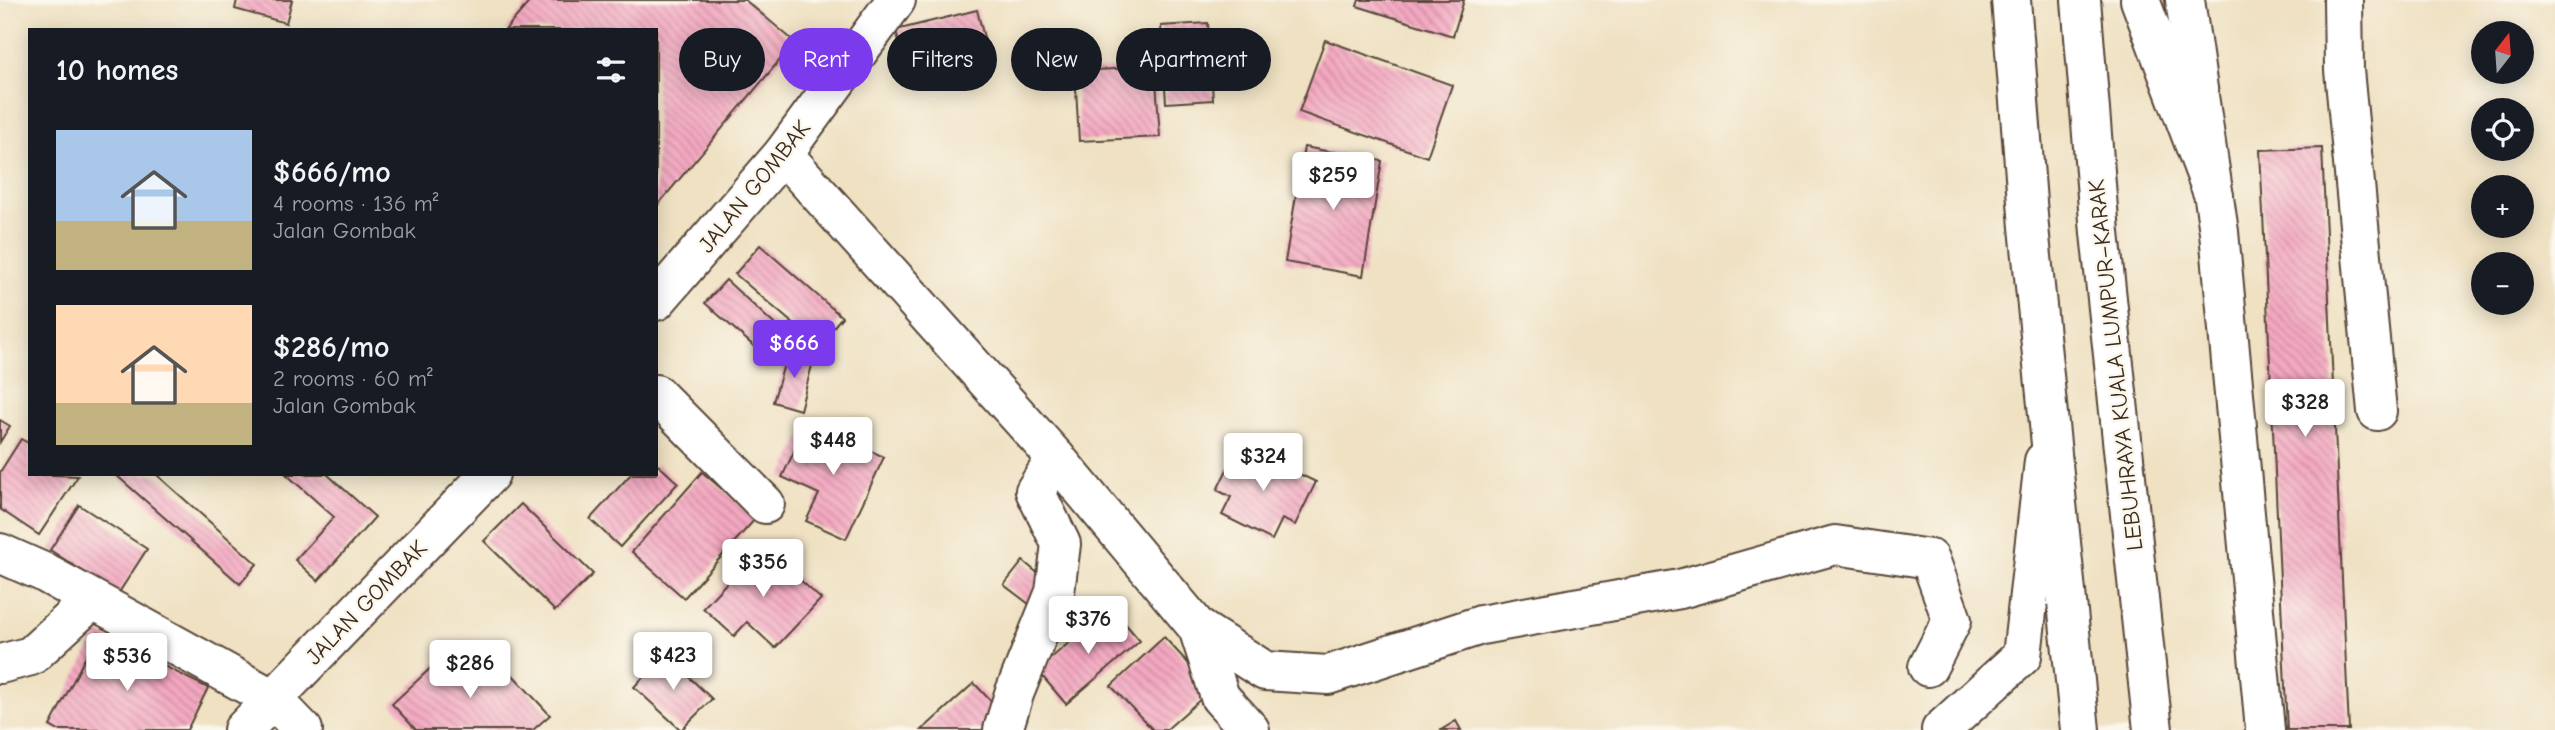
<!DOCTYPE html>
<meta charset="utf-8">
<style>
body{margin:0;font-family:"Comic Neue",sans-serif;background:#20242c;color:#f1f3f6;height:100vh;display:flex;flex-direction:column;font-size:26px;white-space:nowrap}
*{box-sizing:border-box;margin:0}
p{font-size:23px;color:#9ea1a6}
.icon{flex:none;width:38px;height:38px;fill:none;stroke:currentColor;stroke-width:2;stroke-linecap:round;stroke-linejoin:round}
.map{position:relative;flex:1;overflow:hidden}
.panel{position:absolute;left:28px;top:28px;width:630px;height:448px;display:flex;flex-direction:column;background:#171b24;border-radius:0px;box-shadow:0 4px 18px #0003}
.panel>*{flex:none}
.guide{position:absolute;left:679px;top:28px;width:665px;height:63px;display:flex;gap:14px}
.needle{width:46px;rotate:17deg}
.controls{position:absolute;left:2471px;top:21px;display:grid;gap:14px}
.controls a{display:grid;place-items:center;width:63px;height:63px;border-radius:50%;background:#171b24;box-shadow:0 4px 18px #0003;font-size:35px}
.price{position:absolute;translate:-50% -60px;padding:0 16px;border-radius:7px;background:#fff;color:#222;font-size:23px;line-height:46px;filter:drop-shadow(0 2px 4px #0008)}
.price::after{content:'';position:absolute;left:50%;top:42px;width:21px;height:16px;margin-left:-10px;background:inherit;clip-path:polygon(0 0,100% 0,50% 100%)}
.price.active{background:#7c3aed;color:#fff}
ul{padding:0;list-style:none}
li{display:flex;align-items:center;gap:21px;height:175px;padding:0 28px}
li span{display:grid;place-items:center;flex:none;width:196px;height:140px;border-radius:0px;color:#555}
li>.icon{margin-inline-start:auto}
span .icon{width:84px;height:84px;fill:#fffc;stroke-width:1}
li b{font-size:30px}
h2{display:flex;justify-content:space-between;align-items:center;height:84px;padding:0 28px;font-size:30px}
.pill{padding:0 24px;border-radius:32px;background:#171b24;box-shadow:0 4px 18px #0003;font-size:24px;line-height:63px}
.pill.active{background:#7c3aed;color:#fff}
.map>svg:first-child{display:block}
.building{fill:url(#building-back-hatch)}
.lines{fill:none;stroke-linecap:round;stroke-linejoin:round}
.minor-casing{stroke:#564537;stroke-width:42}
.major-casing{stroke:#564537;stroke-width:42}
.highway-casing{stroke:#564537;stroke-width:42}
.minor{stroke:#fff;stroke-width:38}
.major{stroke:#fff;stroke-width:38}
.highway{stroke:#fff;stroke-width:38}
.labels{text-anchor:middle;stroke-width:5;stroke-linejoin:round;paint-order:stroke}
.street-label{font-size:23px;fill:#3b2a1e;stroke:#fbf7ec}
</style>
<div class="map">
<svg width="2555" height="730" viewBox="0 0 2555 730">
<defs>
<pattern id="building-back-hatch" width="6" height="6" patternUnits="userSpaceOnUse" patternTransform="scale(1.75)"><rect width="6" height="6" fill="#f4a8c1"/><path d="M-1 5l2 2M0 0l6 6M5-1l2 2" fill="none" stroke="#c7899c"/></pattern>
</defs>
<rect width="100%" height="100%" fill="#fbf7ec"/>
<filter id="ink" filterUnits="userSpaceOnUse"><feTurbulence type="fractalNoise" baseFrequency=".0143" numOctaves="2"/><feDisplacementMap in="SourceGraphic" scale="14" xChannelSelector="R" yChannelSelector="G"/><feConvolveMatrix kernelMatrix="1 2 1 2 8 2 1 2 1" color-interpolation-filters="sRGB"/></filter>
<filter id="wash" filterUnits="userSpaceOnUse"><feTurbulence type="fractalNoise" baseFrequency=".00686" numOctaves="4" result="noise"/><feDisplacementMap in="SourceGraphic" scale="28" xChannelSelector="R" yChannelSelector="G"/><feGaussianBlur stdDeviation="1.57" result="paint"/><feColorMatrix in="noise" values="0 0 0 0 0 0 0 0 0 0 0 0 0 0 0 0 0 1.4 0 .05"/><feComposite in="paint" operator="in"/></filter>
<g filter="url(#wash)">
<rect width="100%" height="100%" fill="#efe1c2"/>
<g id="blocks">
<!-- building -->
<g class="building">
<path d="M237 0H292L286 23 235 9Z"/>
<path d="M531 0H745L795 42 656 207V30H505Z"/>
<path d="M1359 0H1464L1453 36 1357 6Z"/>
<path d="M977 10 989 57 908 78 896 30Z"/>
<path d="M1208 23 1213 100 1166 103 1161 26Z"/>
<path d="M1325 40 1452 85 1427 157 1299 112Z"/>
<path d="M1155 67 1160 137 1079 141 1075 71Z"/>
<path d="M1304 147 1382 161 1363 276 1285 262Z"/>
<path d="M2322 148 2349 730H2287L2260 150Z"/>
<path d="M760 245 842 317 818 345 735 274Z"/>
<path d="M726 280 785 334 765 356 705 303Z"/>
<path d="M788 351 814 358 800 410 773 402Z"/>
<path d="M0 420 10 426 0 442Z"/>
<path d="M808 422 884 457 846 539 806 521 819 494 782 477Z"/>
<path d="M21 439 30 444V474L78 476 39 535 0 509V472Z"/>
<path d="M1239 445 1316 482 1295 525 1282 519 1272 540 1222 515 1231 497 1217 490Z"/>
<path d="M656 463 678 483 620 547 590 519 631 474H656Z"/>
<path d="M702 472 756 518 684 598 632 552Z"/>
<path d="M115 474H156L257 564 240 584Z"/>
<path d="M286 474H327L375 517 318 581 295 560 334 517Z"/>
<path d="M521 504 593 574 555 611 484 541Z"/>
<path d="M79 505 147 549 118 594 50 550Z"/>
<path d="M762 545 821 599 775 648 747 622 734 636 703 608Z"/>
<path d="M1023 561 1047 581 1029 604 1004 585Z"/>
<path d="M1111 607 1140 641 1066 704 1037 670Z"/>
<path d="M98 633 208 688 187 730H57L50 726Z"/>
<path d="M1164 637 1212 689 1166 730H1153L1111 686Z"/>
<path d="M450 650 474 676 496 657 550 715 533 730H416L392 704Z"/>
<path d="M665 654 712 699 681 730 634 687Z"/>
<path d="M974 683 1003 714 986 730H922Z"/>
<path d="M1456 721 1461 730H1441Z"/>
</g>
</g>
</g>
<g filter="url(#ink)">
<use href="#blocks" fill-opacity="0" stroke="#564537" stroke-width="2"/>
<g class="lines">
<defs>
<g id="minor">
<path d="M2185 0 2219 232 2265 730"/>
<path d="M2343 0 2344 70 2377 411"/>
<path d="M783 154 1056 458 1198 628 1265 671 1328 675 1481 625 1680 589 1835 545 1930 559 1952 620 1928 667"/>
<path d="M656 394 765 504"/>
<path d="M0 553 43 572 273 699 303 730"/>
<path d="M1198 628 1220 697 1250 730"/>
<path d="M0 664 31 656 92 600"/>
<path d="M1003 730 1014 694 1055 592 1061 544 1035 491 1056 458"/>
<path d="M1941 730 2022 656 2044 461"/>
</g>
<g id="major">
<path d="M656 301 783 154 896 0"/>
<path d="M243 730 490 474"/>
</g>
<g id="highway">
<path d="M2011 0 2029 227 2080 730"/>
<path d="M2081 0 2100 233 2153 730"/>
<path d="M2140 0 2214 196"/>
</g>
</defs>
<!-- minor casing -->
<use href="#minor" class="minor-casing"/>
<!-- major casing -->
<use href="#major" class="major-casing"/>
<!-- highway casing -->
<use href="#highway" class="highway-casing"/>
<!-- minor -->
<use href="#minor" class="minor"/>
<!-- major -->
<use href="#major" class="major"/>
<!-- highway -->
<use href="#highway" class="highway"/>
</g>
</g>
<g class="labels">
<!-- street labels -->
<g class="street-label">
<text transform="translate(754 186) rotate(-51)" y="8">JALAN GOMBAK</text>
<text transform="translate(2115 365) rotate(-96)" y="8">LEBUHRAYA KUALA LUMPUR–KARAK</text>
<text transform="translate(366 602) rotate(-46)" y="8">JALAN GOMBAK</text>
</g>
</g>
</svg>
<div class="controls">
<a><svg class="needle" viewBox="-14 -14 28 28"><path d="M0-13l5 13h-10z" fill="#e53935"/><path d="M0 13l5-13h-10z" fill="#9ea1a6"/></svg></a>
<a><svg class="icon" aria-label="locate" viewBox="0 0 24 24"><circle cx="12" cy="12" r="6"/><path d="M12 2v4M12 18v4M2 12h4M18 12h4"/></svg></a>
<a>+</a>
<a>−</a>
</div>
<b class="price" style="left:1333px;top:212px">$259</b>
<b class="price active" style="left:794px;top:380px">$666</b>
<b class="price" style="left:2305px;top:439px">$328</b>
<b class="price" style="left:833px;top:477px">$448</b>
<b class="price" style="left:1263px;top:493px">$324</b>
<b class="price" style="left:763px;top:599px">$356</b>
<b class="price" style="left:1088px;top:656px">$376</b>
<b class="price" style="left:673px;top:692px">$423</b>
<b class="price" style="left:127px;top:693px">$536</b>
<b class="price" style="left:470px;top:700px">$286</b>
<div class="guide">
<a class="pill">Buy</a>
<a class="pill active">Rent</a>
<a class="pill">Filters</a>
<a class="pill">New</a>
<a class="pill">Apartment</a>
</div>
<section class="panel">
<h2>10 homes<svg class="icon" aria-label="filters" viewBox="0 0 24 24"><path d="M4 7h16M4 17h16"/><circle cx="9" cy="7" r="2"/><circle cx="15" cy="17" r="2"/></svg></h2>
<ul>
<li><span style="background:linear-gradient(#a9c7e8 65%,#c2b280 0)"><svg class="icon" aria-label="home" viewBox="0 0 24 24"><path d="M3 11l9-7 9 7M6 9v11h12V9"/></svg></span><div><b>$666/mo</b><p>4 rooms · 136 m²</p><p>Jalan Gombak</p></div></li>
<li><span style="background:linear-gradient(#ffd9b3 70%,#c2b280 0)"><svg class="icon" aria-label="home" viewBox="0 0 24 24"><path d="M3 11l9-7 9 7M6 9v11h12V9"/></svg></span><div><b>$286/mo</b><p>2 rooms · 60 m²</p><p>Jalan Gombak</p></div></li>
</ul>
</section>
</div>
